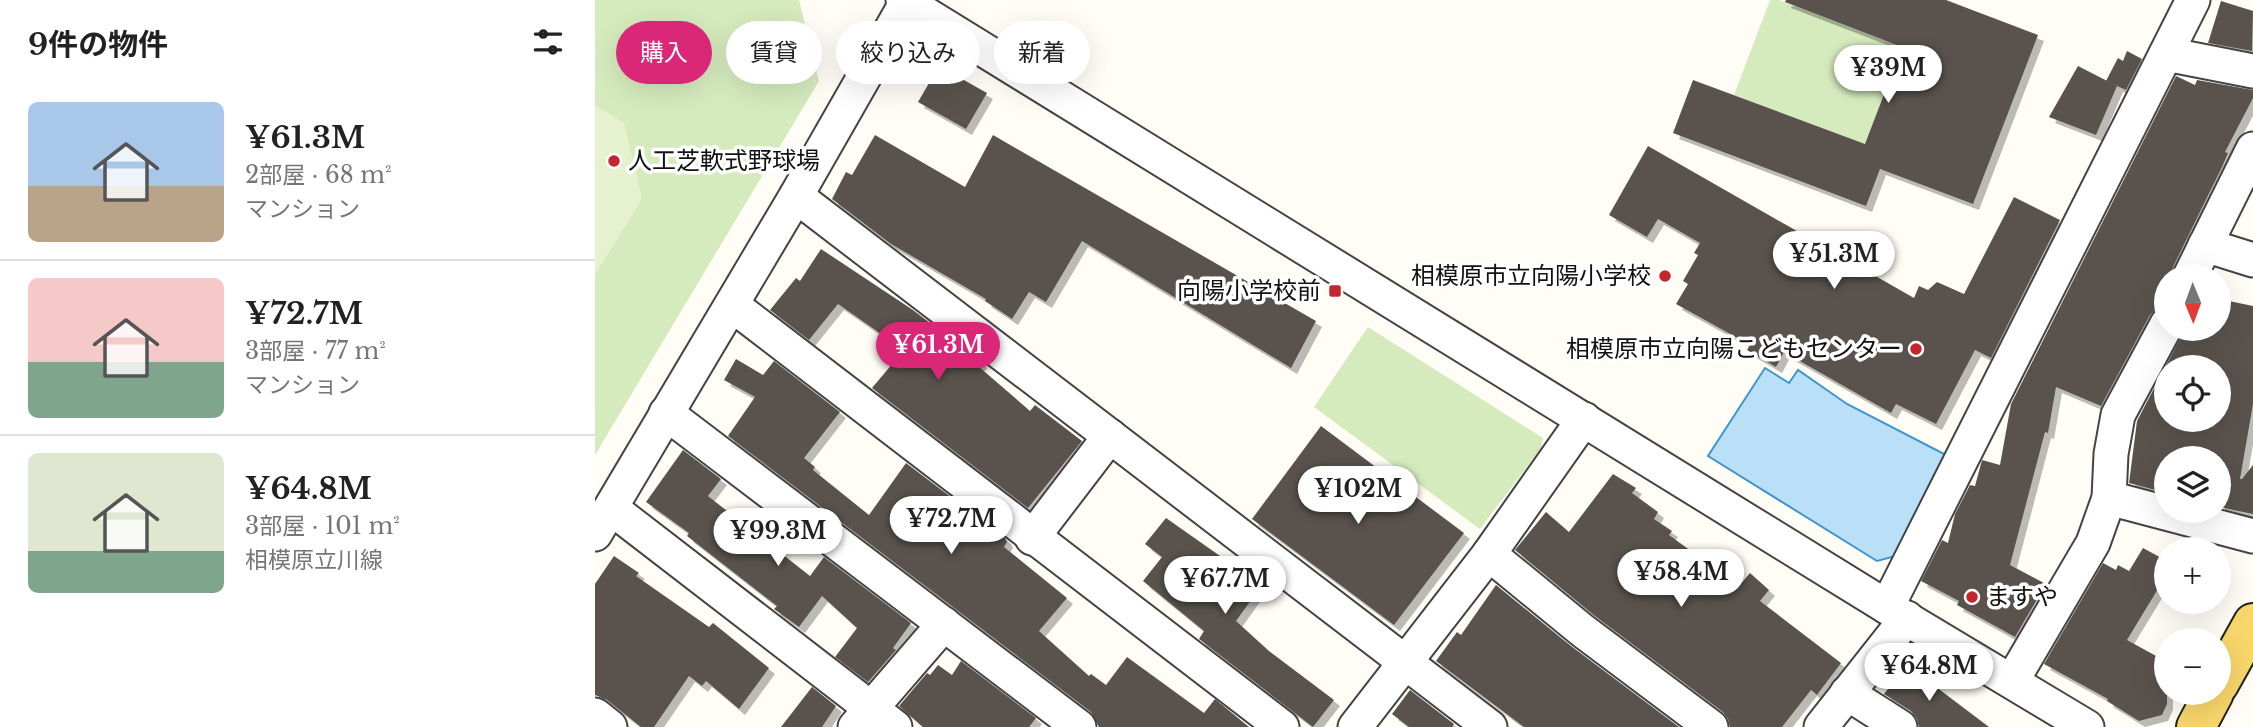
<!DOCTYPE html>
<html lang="ja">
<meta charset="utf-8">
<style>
body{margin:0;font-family:"Libre Baskerville","Noto Sans JP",serif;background:#f6f6f6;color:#222;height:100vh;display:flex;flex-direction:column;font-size:26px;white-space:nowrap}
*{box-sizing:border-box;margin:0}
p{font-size:23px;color:#767676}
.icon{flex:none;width:38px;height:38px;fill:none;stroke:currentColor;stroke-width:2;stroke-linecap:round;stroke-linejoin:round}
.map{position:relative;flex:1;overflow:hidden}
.side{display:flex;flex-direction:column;background:#fff;width:595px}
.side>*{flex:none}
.banner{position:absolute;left:21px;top:21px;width:665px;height:63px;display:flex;gap:14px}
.needle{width:46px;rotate:179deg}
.controls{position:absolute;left:1559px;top:264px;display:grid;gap:14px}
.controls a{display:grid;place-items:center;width:77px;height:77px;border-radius:50%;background:#fff;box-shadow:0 7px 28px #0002;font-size:35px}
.price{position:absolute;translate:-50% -60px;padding:0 16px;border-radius:24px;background:#fff;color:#222;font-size:23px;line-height:46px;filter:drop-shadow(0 2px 4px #0008)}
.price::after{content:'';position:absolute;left:50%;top:42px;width:21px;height:16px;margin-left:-10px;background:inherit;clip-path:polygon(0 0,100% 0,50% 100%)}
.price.current{background:#db2777;color:#fff}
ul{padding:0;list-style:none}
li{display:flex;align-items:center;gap:21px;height:175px;padding:0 28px}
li+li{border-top:2px solid #e0e0e0}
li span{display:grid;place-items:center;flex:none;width:196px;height:140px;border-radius:10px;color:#555}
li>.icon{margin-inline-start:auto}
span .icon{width:84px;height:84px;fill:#fffc;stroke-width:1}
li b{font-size:30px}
h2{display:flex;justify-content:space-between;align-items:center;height:84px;padding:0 28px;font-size:30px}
.chip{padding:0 24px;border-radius:32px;background:#fff;box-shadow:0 7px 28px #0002;font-size:24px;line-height:63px}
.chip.current{background:#db2777;color:#fff}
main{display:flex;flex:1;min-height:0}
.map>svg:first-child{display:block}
.green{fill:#d5ebbd}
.pitch{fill:#e6f2cf}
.water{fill:#b9e0f7;stroke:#3f96cf;stroke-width:2}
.building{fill:#5a524d;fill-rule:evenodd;filter:url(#shadow)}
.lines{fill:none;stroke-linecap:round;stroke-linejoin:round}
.minor-casing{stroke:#444;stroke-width:37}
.major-casing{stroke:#222;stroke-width:42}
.minor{stroke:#fff;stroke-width:33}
.major{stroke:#f9d66b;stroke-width:38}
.poi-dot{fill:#c4262e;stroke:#fff;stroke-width:2.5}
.labels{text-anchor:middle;stroke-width:7;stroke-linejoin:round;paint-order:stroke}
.poi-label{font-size:24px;fill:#111;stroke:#fff;text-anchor:end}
</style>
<main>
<section class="side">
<h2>9件の物件<svg class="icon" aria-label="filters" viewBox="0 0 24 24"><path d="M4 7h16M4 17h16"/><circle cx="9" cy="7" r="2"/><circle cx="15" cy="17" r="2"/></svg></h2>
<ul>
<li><span style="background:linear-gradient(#a9c7e8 60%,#b9a48a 0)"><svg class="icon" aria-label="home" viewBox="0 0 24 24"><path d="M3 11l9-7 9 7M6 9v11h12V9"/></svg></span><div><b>¥61.3M</b><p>2部屋 · 68 m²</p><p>マンション</p></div></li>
<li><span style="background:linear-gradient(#f6c9c9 60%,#7fa58c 0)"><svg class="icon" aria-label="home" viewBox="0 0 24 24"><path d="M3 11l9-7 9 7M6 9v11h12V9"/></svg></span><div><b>¥72.7M</b><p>3部屋 · 77 m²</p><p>マンション</p></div></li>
<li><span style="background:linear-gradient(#dfe7d0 70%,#7fa58c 0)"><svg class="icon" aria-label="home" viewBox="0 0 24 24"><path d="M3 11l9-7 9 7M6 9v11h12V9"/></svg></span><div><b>¥64.8M</b><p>3部屋 · 101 m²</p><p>相模原立川線</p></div></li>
</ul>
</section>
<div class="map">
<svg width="1658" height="727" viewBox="0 0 1658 727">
<defs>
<filter id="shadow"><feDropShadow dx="6" dy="6" stdDeviation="0" flood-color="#0004"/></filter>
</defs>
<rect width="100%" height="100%" fill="#fffdf5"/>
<!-- green -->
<g class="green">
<path d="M0 0H204L224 81 0 455Z"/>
<path d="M1175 0H1184L1307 47 1270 144 1139 95Z"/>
<path d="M773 327 948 438 946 448 885 529 719 407Z"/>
</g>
<!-- pitch -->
<path class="pitch" d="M0 105 29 123 47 199 0 275Z"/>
<!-- water -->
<path class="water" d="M1170 368 1194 383 1203 370 1252 404 1351 455 1301 556 1282 561 1113 456Z"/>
<!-- building -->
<g class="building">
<path d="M1191 0H1351L1443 35 1378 204 1285 169 1271 206 1078 133 1098 80 1270 144 1307 47 1190 2Z"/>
<path d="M1626 1 1658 11 1657 51 1613 43Z"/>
<path d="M1532 51 1547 59 1531 90 1511 81 1523 58 1528 61Z"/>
<path d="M344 66 392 93 371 129 323 102Z"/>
<path d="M1483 66 1522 86 1501 135 1454 117Z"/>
<path d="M1581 76 1600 85 1602 80 1658 90V98L1630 152 1633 153 1627 167 1578 267 1576 276H1572V287L1563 307 1555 315 1506 406 1461 387 1453 433 1450 432 1415 565 1451 584 1420 637 1362 605 1364 601 1326 581 1347 540 1353 543 1360 514 1375 485 1380 486 1387 460 1405 465 1416 404Z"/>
<path d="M280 135 370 187 398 135 721 321 696 368 487 241 451 302 434 292 417 319 390 301 391 299 296 244 237 199 251 172 257 175Z"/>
<path d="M1053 146 1319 298 1324 286 1333 290 1342 282 1369 294 1419 197 1465 220 1396 358 1380 350 1341 424 1301 404 1296 413 1189 352 1181 367 1152 350 1155 345 1081 304 1093 284 1088 281 1103 255 1099 253 1105 243 1063 219 1052 237 1014 215Z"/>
<path d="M226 249 318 310 386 362 383 366 435 411 440 405 487 441 433 508 277 388 309 350 243 304 214 340 175 310 201 278 205 281Z"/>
<path d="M1624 299 1658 306V404L1645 479H1647L1658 465V514L1624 507V458H1572V493L1534 483 1542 421 1590 329H1624ZM1572 368H1624V420H1572Z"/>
<path d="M141 359 168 375 179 361 245 412 209 458 220 467 218 470 274 515 311 463 410 538 412 542 409 547 472 598 444 631 494 676 496 674 511 685 532 657 609 713 620 699 654 727H504L496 712 133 436 160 397 129 380Z"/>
<path d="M726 426 869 533 799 625 657 519Z"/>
<path d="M88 450 126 479 113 496 215 576 229 557 316 623 298 648 301 650 273 682 240 657 262 628 227 596 204 627 179 609 182 606 92 536 94 533 51 502Z"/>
<path d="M1018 474 1041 488 1037 493 1063 512 1059 519 1077 531 1074 535 1144 586 1155 573 1174 590 1165 601 1246 663 1222 695 1216 690 1187 727H1135L1133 719 1128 712 1000 616 920 550 951 512 974 532Z"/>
<path d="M571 518 655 577 647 587 659 596 641 621 674 651 739 700 718 727 604 639 609 631 548 581 567 557 550 544Z"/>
<path d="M1548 548 1572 561V574L1532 640 1572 662V704L1567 715 1544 721 1512 701 1513 699 1449 664 1508 563 1521 570 1523 565 1534 571Z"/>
<path d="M19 556 44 573 41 576 114 627 118 623 174 668 144 709 111 681 107 686 94 676 59 727H46L12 700 0 695V584Z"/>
<path d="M901 585 976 646 1084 727H929L841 661 862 632 866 635Z"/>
<path d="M366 661 441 718 434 727H328L304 706 332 673 335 675 343 665 357 675Z"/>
<path d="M1312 665 1394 727H1324L1322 719 1316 711 1289 694Z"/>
<path d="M217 687 241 706 227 727H186Z"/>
<path d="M815 690 859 724 857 727H814L797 714Z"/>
</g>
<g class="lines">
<defs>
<g id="minor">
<path d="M308 0 1292 607 1492 727"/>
<path d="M1571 54 1658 71"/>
<path d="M201 196 895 727"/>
<path d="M1610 245 1658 260"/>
<path d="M1595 276 1658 149"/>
<path d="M137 305 687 727"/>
<path d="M71 413 484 727"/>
<path d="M1514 498 1658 536"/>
<path d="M16 508 300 727"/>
<path d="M0 534 201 196 313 0"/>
<path d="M437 538 515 436"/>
<path d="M894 554 988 631 1116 727"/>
<path d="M1292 607 1598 0"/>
<path d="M1417 681 1498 543 1514 498 1516 454 1523 415 1572 324"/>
<path d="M1252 693 1305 727"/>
<path d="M0 715 15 727"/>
<path d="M260 727 349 624"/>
<path d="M760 727 894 554 989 419"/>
<path d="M1226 727 1312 618"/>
</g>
<g id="major">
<path d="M1624 684 1658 623"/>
<path d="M1601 727 1619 693"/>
</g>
</defs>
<!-- minor casing -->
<use href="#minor" class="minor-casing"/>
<!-- major casing -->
<use href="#major" class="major-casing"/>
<!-- minor -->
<use href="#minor" class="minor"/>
<!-- major -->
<use href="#major" class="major"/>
</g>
<!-- markers -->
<g class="poi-dot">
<circle cx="19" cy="161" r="7"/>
<circle cx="1070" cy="276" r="7"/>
<rect x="733" y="284" width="14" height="14" rx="3.5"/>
<circle cx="1321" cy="349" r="7"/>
<circle cx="1377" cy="597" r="7"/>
</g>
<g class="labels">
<!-- poi labels -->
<g class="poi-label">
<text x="33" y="169" text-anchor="start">人工芝軟式野球場</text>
<text x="1056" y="284">相模原市立向陽小学校</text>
<text x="726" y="299">向陽小学校前</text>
<text x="1307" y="357">相模原市立向陽こどもセンター</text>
<text x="1391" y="605" text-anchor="start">ますや</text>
</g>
</g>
</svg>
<div class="controls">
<a><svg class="needle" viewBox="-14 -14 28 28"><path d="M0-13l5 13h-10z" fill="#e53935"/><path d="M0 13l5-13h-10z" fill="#767676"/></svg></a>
<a><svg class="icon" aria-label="locate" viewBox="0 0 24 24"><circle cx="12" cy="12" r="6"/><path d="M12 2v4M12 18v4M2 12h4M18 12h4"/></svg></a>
<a><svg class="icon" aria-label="layers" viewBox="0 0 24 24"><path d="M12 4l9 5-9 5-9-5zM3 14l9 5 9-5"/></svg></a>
<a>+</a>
<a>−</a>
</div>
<b class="price" style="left:1293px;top:105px">¥39M</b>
<b class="price" style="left:1239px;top:291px">¥51.3M</b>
<b class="price current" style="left:343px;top:382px">¥61.3M</b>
<b class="price" style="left:763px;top:526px">¥102M</b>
<b class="price" style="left:356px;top:556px">¥72.7M</b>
<b class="price" style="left:183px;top:568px">¥99.3M</b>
<b class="price" style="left:1086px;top:609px">¥58.4M</b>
<b class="price" style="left:630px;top:616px">¥67.7M</b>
<b class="price" style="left:1334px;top:703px">¥64.8M</b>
<div class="banner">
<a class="chip current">購入</a>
<a class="chip">賃貸</a>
<a class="chip">絞り込み</a>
<a class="chip">新着</a>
</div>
</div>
</main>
